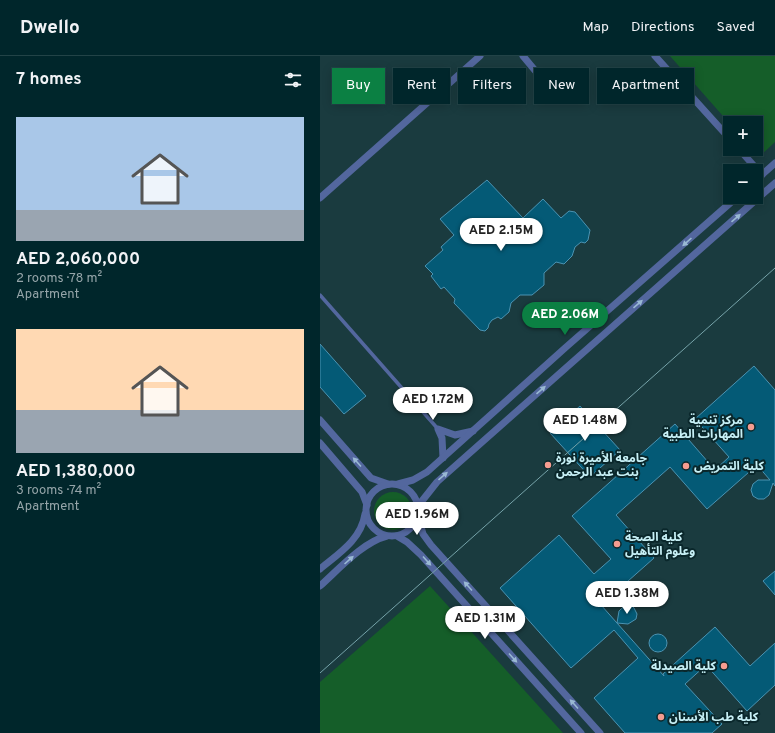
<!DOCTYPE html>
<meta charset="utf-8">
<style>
body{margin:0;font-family:Overpass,"Noto Sans Arabic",sans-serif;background:#0e3237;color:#f1f3f6;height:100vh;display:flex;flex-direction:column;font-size:15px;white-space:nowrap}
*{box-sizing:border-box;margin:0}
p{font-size:13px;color:#95a5a9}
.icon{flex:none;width:22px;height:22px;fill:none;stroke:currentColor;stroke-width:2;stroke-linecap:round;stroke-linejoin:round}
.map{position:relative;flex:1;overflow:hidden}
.side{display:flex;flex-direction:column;background:#00262b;width:320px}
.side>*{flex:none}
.guide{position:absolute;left:12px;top:12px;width:380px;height:36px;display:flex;gap:8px}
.buttons{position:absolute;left:403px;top:60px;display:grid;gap:8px}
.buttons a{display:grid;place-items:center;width:40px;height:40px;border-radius:0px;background:#00262b;box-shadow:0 2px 10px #0003,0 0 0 1px #224347;font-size:20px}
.price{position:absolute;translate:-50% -34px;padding:0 9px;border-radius:14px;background:#fff;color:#222;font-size:13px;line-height:26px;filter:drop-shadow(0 1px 2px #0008)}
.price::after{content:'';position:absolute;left:50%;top:24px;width:12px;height:9px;margin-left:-6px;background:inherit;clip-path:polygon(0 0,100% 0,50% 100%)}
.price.on{background:#0b8043;color:#fff}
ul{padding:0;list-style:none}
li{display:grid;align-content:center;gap:8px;height:212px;padding:0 16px}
li span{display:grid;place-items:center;height:124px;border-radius:0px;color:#555}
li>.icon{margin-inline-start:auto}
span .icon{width:72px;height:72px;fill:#fffc;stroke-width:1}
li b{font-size:17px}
h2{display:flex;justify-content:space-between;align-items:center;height:48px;padding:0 16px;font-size:17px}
.tag{padding:0 14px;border-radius:0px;background:#00262b;box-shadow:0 2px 10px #0003,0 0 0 1px #224347;font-size:14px;line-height:36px}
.tag.on{background:#0b8043;color:#fff}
header{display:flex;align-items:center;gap:24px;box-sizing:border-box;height:56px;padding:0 20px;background:#00262b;border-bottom:1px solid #224347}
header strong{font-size:19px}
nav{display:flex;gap:22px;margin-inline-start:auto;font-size:14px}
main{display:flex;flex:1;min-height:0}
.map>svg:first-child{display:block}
.built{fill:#1a3b3f;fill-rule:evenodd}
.green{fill:#155e29}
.building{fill:#045a76;stroke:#4b93b2}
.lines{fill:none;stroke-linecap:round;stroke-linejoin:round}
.lane{stroke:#53679e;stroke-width:3.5}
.street{stroke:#53679e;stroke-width:7}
.tram{stroke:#76a3a9;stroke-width:1}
.oneway{fill:#99b9d3}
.poi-dot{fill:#f59c90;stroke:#0a272b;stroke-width:1.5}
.labels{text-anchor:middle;stroke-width:4;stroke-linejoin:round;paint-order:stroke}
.poi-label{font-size:12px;font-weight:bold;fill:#c7f0f6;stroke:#0a272b;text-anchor:start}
</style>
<header>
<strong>Dwello</strong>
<nav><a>Map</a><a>Directions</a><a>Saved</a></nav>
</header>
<main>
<section class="side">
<h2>7 homes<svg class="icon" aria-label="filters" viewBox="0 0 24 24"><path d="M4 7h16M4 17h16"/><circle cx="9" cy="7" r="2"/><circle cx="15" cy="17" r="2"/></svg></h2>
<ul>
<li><span style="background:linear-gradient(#a9c7e8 75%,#9aa5b1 0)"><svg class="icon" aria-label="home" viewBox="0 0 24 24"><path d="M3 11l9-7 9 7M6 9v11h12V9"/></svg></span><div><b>AED 2,060,000</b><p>2 rooms · 78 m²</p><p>Apartment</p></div></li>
<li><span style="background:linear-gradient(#ffd9b3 65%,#9aa5b1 0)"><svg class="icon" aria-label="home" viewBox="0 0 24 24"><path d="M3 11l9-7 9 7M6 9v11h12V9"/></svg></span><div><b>AED 1,380,000</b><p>3 rooms · 74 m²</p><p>Apartment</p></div></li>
</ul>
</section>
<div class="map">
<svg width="455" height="677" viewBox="0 0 455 677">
<rect width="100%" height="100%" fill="#003339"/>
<!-- built -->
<path class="built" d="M0 0H455V677H0ZM410 67H436V93H410ZM410 115H436V141H410Z"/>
<!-- green -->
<g class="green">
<path d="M350 0H455V86L439 101 432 93H436V67H410V68Z"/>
<circle cx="73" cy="455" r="19"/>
<path d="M110 530 243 677H0V626Z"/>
</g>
<!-- building -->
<g class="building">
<path d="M167 124 203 162 223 143 241 162 249 155 255 156 270 174 268 184 265 187 261 186 255 191 252 200 244 208 236 206 224 217V229L212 239H200L191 247 189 256 181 263 178 261 172 264 169 268 168 272 165 275 160 274 134 247 135 243 124 231 121 233 111 220 113 218 105 210 123 194 121 191 134 179 120 163Z"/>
<path d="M0 288 46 340 24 358 0 331Z"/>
<path d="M434 310 455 334V430L453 427 449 439 444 443H438L433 440 431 434 433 428 438 424H450L437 409 387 453 350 411 296 459 334 502 281 549 344 620 343 618 395 571 430 610 455 587V629L427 655 386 609 365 628 402 668 392 677H305L274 642 318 602 294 574 251 612 180 532 239 479 274 518 291 503 252 460 355 368 395 414 409 401 375 363Z"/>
<path d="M260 350 300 394 270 421 230 377Z"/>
<path d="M455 515V539L443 525Z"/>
<path d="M306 549 312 550 314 552 317 558 316 563 308 568 297 567 299 555 301 553Z"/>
<circle cx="338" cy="587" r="9"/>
</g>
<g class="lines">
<!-- lane -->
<path class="lane" d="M0 239 118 373"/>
<!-- street -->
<g class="street">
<path d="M203 0 218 18"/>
<path d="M335 0 410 83"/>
<path d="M419 93 442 119"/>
<path d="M436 124 455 107"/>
<path d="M0 142 160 0"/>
<path d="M0 364 51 422 68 428"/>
<path d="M0 387 42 436 47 449"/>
<path d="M123 402 122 382 118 373 135 379 153 375"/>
<circle cx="72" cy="454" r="26"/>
<path d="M78 428 93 424 107 416 245 292 417 141"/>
<path d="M98 450 117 426 455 127"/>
<path d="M98 460 103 478 111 489 280 677"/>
<path d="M77 480 87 486 101 499 261 677"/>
<path d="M0 513C18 498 41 484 45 458"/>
<path d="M0 530C19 513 43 486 67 480"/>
</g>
<!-- tram -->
<path class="tram" d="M0 617 455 212"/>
</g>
<!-- one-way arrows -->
<defs><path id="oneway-solid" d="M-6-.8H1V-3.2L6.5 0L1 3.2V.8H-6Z"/></defs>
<g class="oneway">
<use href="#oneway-solid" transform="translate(416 162) rotate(-41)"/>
<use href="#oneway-solid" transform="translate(367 186) rotate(138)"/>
<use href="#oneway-solid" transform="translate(318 248) rotate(-41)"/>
<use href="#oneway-solid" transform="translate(221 334) rotate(-41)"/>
<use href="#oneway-solid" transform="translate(37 406) rotate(-132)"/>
<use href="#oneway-solid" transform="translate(123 420) rotate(-41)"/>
<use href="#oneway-solid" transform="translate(29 504) rotate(-42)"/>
<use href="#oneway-solid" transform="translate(107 505) rotate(48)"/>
<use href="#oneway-solid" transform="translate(148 530) rotate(-132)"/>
<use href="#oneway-solid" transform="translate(193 602) rotate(48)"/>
<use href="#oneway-solid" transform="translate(254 648) rotate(-132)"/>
</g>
<!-- markers -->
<g class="poi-dot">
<circle cx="431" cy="371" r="4"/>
<circle cx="228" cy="409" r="4"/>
<circle cx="366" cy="410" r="4"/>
<circle cx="297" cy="488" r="4"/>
<circle cx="404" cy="610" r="4"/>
<circle cx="341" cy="661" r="4"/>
</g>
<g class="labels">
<!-- poi labels -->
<g class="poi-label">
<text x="423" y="368" text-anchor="end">مركز تنمية<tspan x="423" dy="14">المهارات الطبية</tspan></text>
<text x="236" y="406">جامعة الأميرة نورة<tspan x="236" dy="14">بنت عبد الرحمن</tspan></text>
<text x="374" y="414">كلية التمريض</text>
<text x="305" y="485">كلية الصحة<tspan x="305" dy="14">وعلوم التأهيل</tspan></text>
<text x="396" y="614" text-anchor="end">كلية الصيدلة</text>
<text x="349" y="665">كلية طب الأسنان</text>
</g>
</g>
</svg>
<div class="buttons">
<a>+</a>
<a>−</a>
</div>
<b class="price" style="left:181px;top:196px">AED 2.15M</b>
<b class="price on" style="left:245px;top:280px">AED 2.06M</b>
<b class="price" style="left:113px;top:365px">AED 1.72M</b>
<b class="price" style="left:265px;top:386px">AED 1.48M</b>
<b class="price" style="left:97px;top:480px">AED 1.96M</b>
<b class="price" style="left:307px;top:559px">AED 1.38M</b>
<b class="price" style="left:165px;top:584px">AED 1.31M</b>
<div class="guide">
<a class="tag on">Buy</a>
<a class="tag">Rent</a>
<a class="tag">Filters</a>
<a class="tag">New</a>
<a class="tag">Apartment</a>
</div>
</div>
</main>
